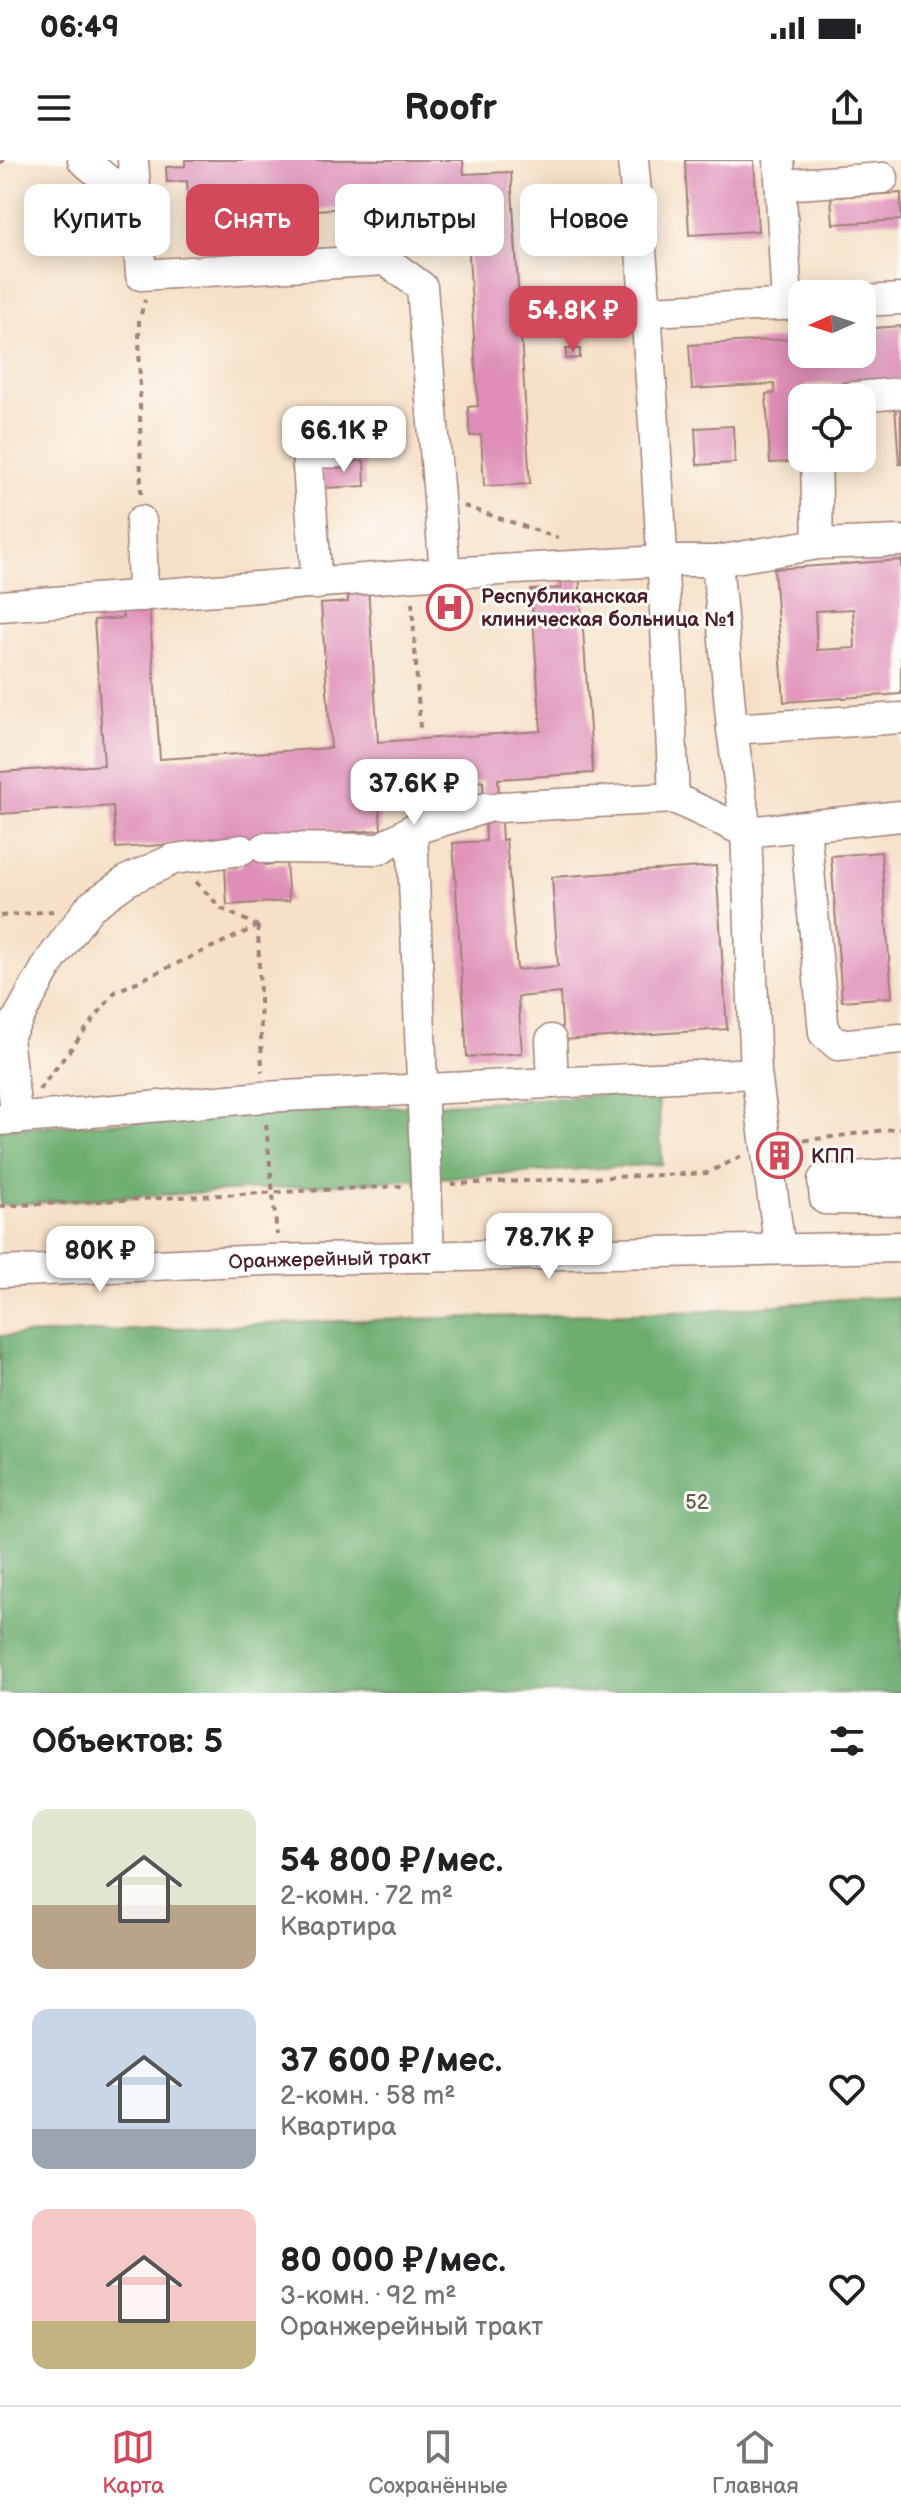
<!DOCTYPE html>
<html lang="ru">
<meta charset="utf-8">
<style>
body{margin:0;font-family:"Balsamiq Sans",sans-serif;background:#f2f2f2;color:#202124;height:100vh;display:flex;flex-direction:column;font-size:30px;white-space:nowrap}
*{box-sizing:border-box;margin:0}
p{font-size:26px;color:#757577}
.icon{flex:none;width:44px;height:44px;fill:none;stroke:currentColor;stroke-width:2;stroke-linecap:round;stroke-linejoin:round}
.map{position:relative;height:1533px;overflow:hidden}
.panel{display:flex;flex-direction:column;background:#fff;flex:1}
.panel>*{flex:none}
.guide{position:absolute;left:24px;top:24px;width:854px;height:72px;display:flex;gap:16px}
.needle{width:52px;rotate:267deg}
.tools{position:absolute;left:788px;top:120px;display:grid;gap:16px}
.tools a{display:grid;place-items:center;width:88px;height:88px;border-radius:16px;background:#fff;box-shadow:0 4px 20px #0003;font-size:40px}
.price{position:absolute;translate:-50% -68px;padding:0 18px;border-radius:16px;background:#fff;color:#222;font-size:26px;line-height:52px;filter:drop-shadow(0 2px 4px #0008)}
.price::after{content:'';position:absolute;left:50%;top:48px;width:24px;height:18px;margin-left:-12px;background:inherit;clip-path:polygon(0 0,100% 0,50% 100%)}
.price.active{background:#d1495b;color:#fff}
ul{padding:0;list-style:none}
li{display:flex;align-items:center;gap:24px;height:200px;padding:0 32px}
li span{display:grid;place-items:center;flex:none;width:224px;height:160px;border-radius:16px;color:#555}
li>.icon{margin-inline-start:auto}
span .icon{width:96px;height:96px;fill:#fffc;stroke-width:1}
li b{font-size:34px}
h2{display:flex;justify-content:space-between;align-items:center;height:96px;padding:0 32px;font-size:34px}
.pill{padding:0 28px;border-radius:16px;background:#fff;box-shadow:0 4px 20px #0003;font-size:28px;line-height:72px}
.pill.active{background:#d1495b;color:#fff}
.status{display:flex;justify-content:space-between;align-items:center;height:56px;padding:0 40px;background:#fff;direction:ltr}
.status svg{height:22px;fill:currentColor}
header{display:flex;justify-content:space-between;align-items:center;height:104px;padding:0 32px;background:#fff;font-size:36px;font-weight:700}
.menu{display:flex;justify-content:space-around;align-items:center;height:112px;border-top:2px solid #e0e0e0;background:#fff;font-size:22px;color:#757577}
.menu a{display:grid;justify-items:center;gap:4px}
.menu .active{color:#d1495b}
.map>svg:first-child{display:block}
.forest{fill:#6dad70;stroke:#5c664e;stroke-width:2}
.building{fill:#df8fb7;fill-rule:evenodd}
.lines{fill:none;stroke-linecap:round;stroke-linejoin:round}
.minor-casing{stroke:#a08079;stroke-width:33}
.path{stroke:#a08079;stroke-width:4;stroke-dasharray:6 6;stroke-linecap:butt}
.minor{stroke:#fff;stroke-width:30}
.labels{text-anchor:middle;stroke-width:6;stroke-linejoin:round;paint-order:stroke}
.poi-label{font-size:20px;font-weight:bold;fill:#4a1f2b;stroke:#fdfcf7;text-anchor:start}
.street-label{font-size:20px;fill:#4a1f2b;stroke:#fdfcf7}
.park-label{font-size:20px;fill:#5f5a49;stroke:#fdfcf7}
</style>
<div class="status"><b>06:49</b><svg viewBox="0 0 49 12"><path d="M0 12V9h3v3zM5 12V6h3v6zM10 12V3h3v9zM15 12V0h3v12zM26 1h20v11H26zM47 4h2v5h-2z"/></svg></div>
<header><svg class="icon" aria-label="menu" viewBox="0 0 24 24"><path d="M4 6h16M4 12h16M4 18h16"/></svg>Roofr<svg class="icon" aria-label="share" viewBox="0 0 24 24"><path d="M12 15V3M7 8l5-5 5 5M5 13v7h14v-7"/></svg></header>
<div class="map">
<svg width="901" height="1533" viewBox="0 0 901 1533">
<rect width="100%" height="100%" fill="#fdfcf7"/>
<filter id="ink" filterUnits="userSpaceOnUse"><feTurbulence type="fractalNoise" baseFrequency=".0125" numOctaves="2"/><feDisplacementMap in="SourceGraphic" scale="16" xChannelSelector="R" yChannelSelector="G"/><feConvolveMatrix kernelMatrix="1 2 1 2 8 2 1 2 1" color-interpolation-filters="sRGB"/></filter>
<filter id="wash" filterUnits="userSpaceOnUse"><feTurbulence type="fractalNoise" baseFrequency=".006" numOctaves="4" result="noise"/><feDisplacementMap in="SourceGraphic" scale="32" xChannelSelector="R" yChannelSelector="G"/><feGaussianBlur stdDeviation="1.8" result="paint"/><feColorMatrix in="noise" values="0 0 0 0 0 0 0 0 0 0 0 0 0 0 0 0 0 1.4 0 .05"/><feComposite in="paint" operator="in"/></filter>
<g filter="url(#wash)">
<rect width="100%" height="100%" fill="#f6e0c7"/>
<!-- forest -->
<g class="forest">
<path d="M658 932 662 1004 0 1045V969Z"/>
<path d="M901 1137V1533H0V1176L334 1161 709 1151 843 1139Z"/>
</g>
<g id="blocks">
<!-- building -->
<g class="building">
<path d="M185 0H463L464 14 511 12 530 324 484 326 481 275 470 276 468 247 478 246 468 79 412 83 410 44 189 58 187 21 167 22 166 7 185 6Z"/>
<path d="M685 0H754L758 71 689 75Z"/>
<path d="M901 33V60L833 64 831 37Z"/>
<path d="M901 166V219L805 225 806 238H802V298L810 301 770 303 766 234 775 233 774 224 692 229 689 185 802 178V194H862V169Z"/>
<path d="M566 189H580V198L566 199Z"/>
<path d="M901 244V304H899L895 245Z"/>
<path d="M733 266 735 303 697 305 695 268Z"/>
<path d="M364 301 365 326 323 328 322 303Z"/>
<path d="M901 400V534L784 542 774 409ZM853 449 855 488 817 490 815 451Z"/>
<path d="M579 412 593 613 498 619 502 680 506 679 517 810 558 806 552 717 716 706 727 869 563 880 560 833 518 837 522 893 467 897 453 683 486 681 483 621 378 629 381 670 266 678V705L286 703 289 741 227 745 225 707 242 706V680L116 688 113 646 0 654V612L104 605 94 460 123 458 121 445 149 443 160 599 331 588 321 444 348 442 347 426 368 425 378 582 541 571 531 430 561 428 560 413Z"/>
<path d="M881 692 892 837 842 841 831 696Z"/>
</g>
</g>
</g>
<g filter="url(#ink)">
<use href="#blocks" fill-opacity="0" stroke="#a08079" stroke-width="2"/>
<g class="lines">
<defs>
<g id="minor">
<path d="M83 0 135 43"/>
<path d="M133 0 141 115 385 100 422 127 445 413"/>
<path d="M633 0C653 212 665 425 674 638"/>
<path d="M779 0 787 144"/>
<path d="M781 25 883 18"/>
<path d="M862 141 901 139"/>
<path d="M647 151 802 144"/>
<path d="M846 238 901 233"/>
<path d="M816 298 818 384"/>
<path d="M141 361 143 436"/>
<path d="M717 401 732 569 901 558"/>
<path d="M317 424 307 293 343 292"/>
<path d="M0 446 445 413 663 401H717L818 384 901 381"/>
<path d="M732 569 746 672 756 913 780 1089"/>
<path d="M500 647 674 638 746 672 901 656"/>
<path d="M805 666 824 873 838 885 901 879"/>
<path d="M412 670 429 1097"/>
<path d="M265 688 379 689 412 670 485 648"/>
<path d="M551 880 553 923"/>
<path d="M17 959 7 878 50 801 90 747 128 720 174 699 242 690"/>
<path d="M0 960 263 937 756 913"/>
<path d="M901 1013 823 1020 825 1039 901 1040"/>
<path id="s1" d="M0 1112 267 1100 901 1087"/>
</g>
</defs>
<!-- minor casing -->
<use href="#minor" class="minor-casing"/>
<!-- path -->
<g class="path">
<path d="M0 3 4 0"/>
<path d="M141 334 139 161 145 140"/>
<path d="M464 346 558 378"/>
<path d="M412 442 420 568"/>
<path d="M196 722 222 749 258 766"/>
<path d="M0 756 53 751"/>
<path d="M258 766 262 912"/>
<path d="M39 930 115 832 258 766"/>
<path d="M266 964 277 1075"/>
<path d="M792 982 901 968"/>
<path d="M451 1024 707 1013 742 996"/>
<path d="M0 1046 402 1026"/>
</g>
<!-- minor -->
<use href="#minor" class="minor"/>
</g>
</g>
<!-- icons -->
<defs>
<symbol id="hospital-ring" viewBox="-11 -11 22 22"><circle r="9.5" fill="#fdfcf7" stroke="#d1495b" stroke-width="1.5"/><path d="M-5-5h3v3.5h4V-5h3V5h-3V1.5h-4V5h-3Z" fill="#d1495b"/></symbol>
<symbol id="building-ring" viewBox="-11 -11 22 22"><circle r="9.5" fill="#fdfcf7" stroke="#d1495b" stroke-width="1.5"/><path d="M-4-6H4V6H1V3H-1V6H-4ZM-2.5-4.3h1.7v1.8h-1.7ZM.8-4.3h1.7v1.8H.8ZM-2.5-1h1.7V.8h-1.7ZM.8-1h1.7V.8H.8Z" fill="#d1495b"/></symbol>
</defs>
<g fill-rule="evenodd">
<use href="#hospital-ring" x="424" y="422" width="51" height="51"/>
<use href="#building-ring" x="754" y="970" width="51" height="51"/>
</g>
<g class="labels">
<!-- poi labels -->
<g class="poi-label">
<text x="481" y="443">Республиканская<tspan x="481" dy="23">клиническая больница №1</tspan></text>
<text x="811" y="1003">КПП</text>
</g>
<!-- street labels -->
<g class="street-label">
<text dy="7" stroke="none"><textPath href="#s1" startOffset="330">Оранжерейный тракт</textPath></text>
</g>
<!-- park labels -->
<g class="park-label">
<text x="697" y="1349">52</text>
</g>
</g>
</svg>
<div class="tools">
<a><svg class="needle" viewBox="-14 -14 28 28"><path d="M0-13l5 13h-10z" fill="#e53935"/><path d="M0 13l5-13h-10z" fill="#757577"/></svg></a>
<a><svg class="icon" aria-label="locate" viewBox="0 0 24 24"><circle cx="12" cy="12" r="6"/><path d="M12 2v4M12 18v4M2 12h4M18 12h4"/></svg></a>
</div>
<b class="price active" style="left:573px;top:194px">54.8K ₽</b>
<b class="price" style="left:344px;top:314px">66.1K ₽</b>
<b class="price" style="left:414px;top:667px">37.6K ₽</b>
<b class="price" style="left:549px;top:1121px">78.7K ₽</b>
<b class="price" style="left:100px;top:1134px">80K ₽</b>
<div class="guide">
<a class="pill">Купить</a>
<a class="pill active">Снять</a>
<a class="pill">Фильтры</a>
<a class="pill">Новое</a>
</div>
</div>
<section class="panel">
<h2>Объектов: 5<svg class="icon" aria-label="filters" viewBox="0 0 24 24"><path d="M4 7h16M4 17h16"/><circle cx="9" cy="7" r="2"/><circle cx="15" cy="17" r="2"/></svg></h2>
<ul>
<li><span style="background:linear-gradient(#dfe7d0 60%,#b9a48a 0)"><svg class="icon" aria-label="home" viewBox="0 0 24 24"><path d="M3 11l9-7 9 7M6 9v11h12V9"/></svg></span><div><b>54 800 ₽/мес.</b><p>2-комн. · 72 m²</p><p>Квартира</p></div><svg class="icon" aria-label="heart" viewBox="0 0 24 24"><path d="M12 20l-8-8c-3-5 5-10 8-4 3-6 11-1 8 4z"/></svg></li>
<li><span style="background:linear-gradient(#c9d6e8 75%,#9aa5b1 0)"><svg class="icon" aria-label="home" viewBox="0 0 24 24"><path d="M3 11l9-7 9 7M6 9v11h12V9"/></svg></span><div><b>37 600 ₽/мес.</b><p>2-комн. · 58 m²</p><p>Квартира</p></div><svg class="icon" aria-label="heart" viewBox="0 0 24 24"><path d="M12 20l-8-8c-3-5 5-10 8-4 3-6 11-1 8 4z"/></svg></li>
<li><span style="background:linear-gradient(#f6c9c9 70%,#c2b280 0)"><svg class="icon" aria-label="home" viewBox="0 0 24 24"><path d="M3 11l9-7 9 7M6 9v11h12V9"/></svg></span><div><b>80 000 ₽/мес.</b><p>3-комн. · 92 m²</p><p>Оранжерейный тракт</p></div><svg class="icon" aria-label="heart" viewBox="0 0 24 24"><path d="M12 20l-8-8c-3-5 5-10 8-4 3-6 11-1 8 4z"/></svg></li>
</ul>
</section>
<nav class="menu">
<a class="active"><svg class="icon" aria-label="map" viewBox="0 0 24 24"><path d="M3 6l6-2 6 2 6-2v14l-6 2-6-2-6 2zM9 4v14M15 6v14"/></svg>Карта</a>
<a><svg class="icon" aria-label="saved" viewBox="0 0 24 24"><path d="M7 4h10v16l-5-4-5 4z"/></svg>Сохранённые</a>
<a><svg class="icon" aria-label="home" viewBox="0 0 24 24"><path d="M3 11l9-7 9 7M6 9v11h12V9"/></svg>Главная</a>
</nav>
